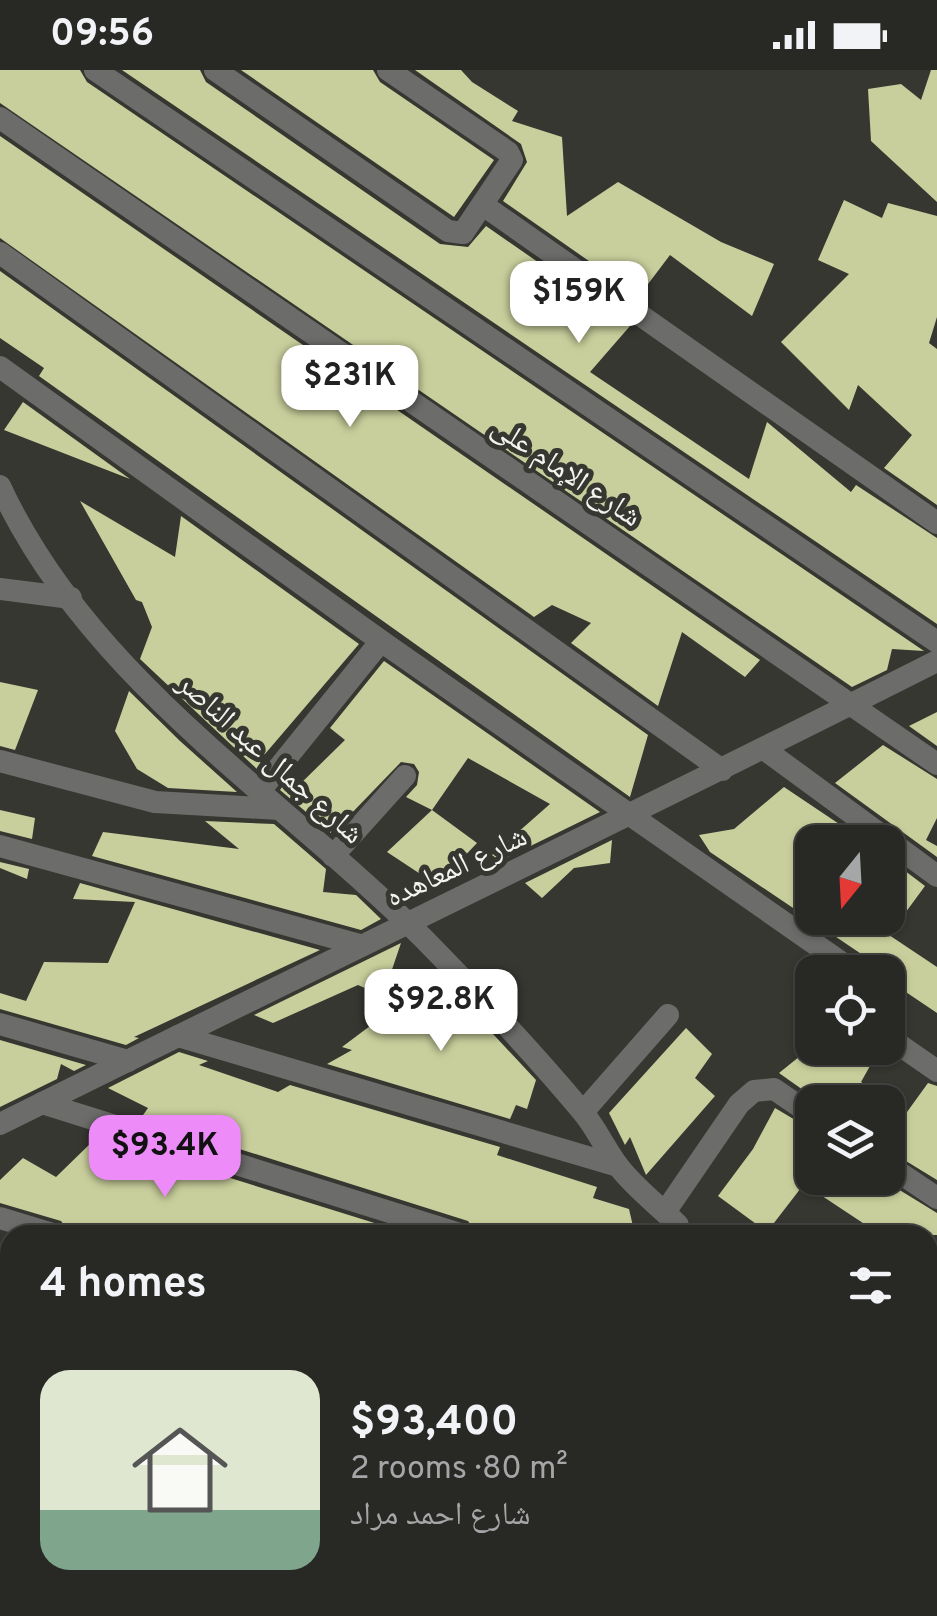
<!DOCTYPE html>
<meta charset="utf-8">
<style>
body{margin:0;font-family:Overpass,"Noto Naskh Arabic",sans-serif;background:#30312d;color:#f1f3f6;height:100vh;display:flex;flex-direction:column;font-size:38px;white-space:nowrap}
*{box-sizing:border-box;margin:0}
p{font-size:32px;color:#a5a6a7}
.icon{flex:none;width:55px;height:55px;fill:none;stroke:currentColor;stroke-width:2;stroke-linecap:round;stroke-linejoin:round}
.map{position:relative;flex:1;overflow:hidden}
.panel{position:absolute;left:0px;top:1155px;width:938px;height:392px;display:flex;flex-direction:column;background:#282925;border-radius:30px 30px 0 0;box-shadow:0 2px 8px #0004,0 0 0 2px #444542}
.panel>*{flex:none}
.needle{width:65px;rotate:198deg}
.tools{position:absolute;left:795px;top:755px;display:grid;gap:20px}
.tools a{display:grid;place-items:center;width:110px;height:110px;border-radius:20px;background:#282925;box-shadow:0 2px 8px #0004,0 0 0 2px #444542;font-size:50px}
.price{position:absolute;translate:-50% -85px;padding:0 22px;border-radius:20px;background:#fff;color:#222;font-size:32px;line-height:65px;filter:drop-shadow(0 2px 5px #0008)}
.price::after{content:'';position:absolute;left:50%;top:60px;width:30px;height:22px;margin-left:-15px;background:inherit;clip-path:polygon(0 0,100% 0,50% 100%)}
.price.on{background:#ed8cf9;color:#111}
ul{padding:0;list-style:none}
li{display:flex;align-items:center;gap:30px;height:250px;padding:0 40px}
li span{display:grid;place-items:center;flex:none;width:280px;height:200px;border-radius:30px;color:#555}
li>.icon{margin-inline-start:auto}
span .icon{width:120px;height:120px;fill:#fffc;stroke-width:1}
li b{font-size:42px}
h2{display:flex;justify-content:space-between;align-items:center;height:120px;padding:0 40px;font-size:42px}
.status{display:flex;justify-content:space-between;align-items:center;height:70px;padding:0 50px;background:#282925;direction:ltr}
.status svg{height:28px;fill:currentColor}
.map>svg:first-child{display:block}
.building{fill:#c9cf9c}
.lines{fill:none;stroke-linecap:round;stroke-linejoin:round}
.minor{stroke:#6c6d6a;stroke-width:22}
.labels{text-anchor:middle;stroke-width:10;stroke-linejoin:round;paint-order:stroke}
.street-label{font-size:30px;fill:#f3f4f0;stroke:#363731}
</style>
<div class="status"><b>09:56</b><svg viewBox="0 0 49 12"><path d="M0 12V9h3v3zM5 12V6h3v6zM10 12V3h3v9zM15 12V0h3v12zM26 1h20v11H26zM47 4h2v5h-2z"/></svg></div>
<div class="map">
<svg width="937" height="1546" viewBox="0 0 937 1546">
<rect width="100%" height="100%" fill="#363731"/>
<!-- building -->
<g class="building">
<path d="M0 0H80L87 12 924 581 892 579 887 600 852 617 0 33Z"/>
<path d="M122 0H200L206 12 440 174 468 177 486 156 630 256 590 302 749 409 767 352 851 422 856 415 937 468V554Z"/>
<path d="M241 0H373L380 12 494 90 454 147Z"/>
<path d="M415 0H461L472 12 518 41 512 51 562 67 567 146 618 112 721 172 774 194 752 246 670 185 639 226 503 131 527 92 521 74Z"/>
<path d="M931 0H937V132L871 71 868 19 901 14 921 30Z"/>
<path d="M0 66 760 590 745 607 682 562 658 636 571 573 591 553 552 535 534 547 0 168Z"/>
<path d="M844 130 882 148 888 133 937 146V247L929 273 937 279V435L884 398 912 365 858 315 849 340 781 272 849 204 818 190Z"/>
<path d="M0 201 648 665 630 727 39 306 44 298 0 268Z"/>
<path d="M23 332 130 409 4 360Z"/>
<path d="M80 431 175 487 181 446 359 574 259 691 262 694 258 700 140 589 152 557 142 532 136 530Z"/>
<path d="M384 591 600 742 500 791 492 785 550 734 468 688 432 740 406 727 417 715 419 702 414 694 401 692 346 749 333 744 331 763 280 720 285 713 294 720 345 670 330 658Z"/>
<path d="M0 612 38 620 15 680 0 676Z"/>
<path d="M129 621 180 671 237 722 168 718 137 699 115 661Z"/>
<path d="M937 642V676L909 656Z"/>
<path d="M883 675 937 709V748L926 770 937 776V787L835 713Z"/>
<path d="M784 717 866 772H812V848H888V788L925 816 889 865 937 897V943L888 910V902L710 782 699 765 734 759Z"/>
<path d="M0 740 35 748 32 769 0 761Z"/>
<path d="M432 740 477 773 437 815 387 782Z"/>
<path d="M205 751 274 754 326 799 323 822 356 825 381 849 361 860 92 786 103 762 239 779Z"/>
<path d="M612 770 610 793 574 798 542 828 525 813Z"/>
<path d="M0 792 29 799 27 809 0 798Z"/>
<path d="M80 813 320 880 134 967 139 968 126 975 0 939V923L26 931 44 892 108 893 135 832 73 829Z"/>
<path d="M401 873 383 926 358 915 273 953 254 945Z"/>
<path d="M438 905 536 1010 527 1039 516 1035 510 1049 327 994 352 980 342 977Z"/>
<path d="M686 958 712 984 695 1008 715 1026 646 1105 630 1067 625 1075 609 1043Z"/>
<path d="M0 970 86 995 74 1001 61 994 57 1009 0 1037Z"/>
<path d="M810 978H859L875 987 861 1012 907 1042 928 1013 937 1016V1110L888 1080V1032H820L779 1003Z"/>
<path d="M179 982 208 991 199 995 278 1022 290 1015 500 1077 497 1085 597 1117 593 1128 629 1139 635 1165H478L468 1151 141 1048 148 1038 108 1018Z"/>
<path d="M775 1038 812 1060V1108H880L937 1143V1165H881L804 1114 767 1162 718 1126 753 1079Z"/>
<path d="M94 1070 118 1078 121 1074 413 1165H71L61 1151 0 1133V1110L23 1088 56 1107Z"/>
</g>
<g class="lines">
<!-- minor -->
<g class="minor">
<path d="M95 0 937 572"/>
<path d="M215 0 448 161 463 163 512 90 508 82 388 0"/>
<path d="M0 48 937 694"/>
<path d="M483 135 937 453"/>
<path d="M0 183 722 700"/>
<path d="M0 297 381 571 855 902"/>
<path d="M0 416C88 607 278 724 422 867 477 923 531 980 581 1040 596 1057 605 1079 619 1097 635 1118 659 1136 678 1155L679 1165"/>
<path d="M0 519 71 528"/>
<path d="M764 679 937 806"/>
<path d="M0 691 155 732 279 739"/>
<path d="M259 722 381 571"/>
<path d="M0 776 360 875"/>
<path d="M333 786 405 706"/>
<path d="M0 954 128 991"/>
<path d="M178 966 618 1096"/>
<path d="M888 967 937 1001"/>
<path d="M42 1033 463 1165"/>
<path d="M583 1042 668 945"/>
<path d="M0 1054C312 899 626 748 937 591"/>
<path d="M888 1095 937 1128"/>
<path d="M665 1142 739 1034 754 1021 774 1019 812 1045"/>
<path d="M0 1148 56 1165"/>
<path d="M928 1364 937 1370"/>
<path d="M0 1439 10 1442"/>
<path d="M928 1510 937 1517"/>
<path d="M302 1538 328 1546"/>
<path d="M681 1546 682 1538"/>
</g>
</g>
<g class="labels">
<!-- street labels -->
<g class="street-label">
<text transform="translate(567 401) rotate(34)" y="10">شارع الإمام على</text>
<text transform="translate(271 688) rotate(42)" y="10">شارع جمال عبد الناصر</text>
<text transform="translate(456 796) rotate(-25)" y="10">شارع المعاهده</text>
</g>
</g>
</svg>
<div class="tools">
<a><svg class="needle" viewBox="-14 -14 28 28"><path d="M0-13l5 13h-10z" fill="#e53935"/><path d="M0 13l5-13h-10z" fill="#a5a6a7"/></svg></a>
<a><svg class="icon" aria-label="locate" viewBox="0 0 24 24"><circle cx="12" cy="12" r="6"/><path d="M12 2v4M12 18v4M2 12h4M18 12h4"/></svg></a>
<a><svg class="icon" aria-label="layers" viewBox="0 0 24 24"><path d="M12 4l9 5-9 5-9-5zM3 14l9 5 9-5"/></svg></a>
</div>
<b class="price" style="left:579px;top:276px">$159K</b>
<b class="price" style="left:350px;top:360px">$231K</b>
<b class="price" style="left:441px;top:984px">$92.8K</b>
<b class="price on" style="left:165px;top:1130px">$93.4K</b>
<section class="panel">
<h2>4 homes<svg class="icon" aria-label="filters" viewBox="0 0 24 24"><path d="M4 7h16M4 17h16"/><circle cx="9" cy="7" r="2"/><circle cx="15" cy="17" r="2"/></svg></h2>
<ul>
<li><span style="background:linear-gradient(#dfe7d0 70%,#7fa58c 0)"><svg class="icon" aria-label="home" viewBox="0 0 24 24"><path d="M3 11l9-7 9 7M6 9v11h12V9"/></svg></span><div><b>$93,400</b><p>2 rooms · 80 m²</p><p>شارع احمد مراد</p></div></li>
</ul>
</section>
</div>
